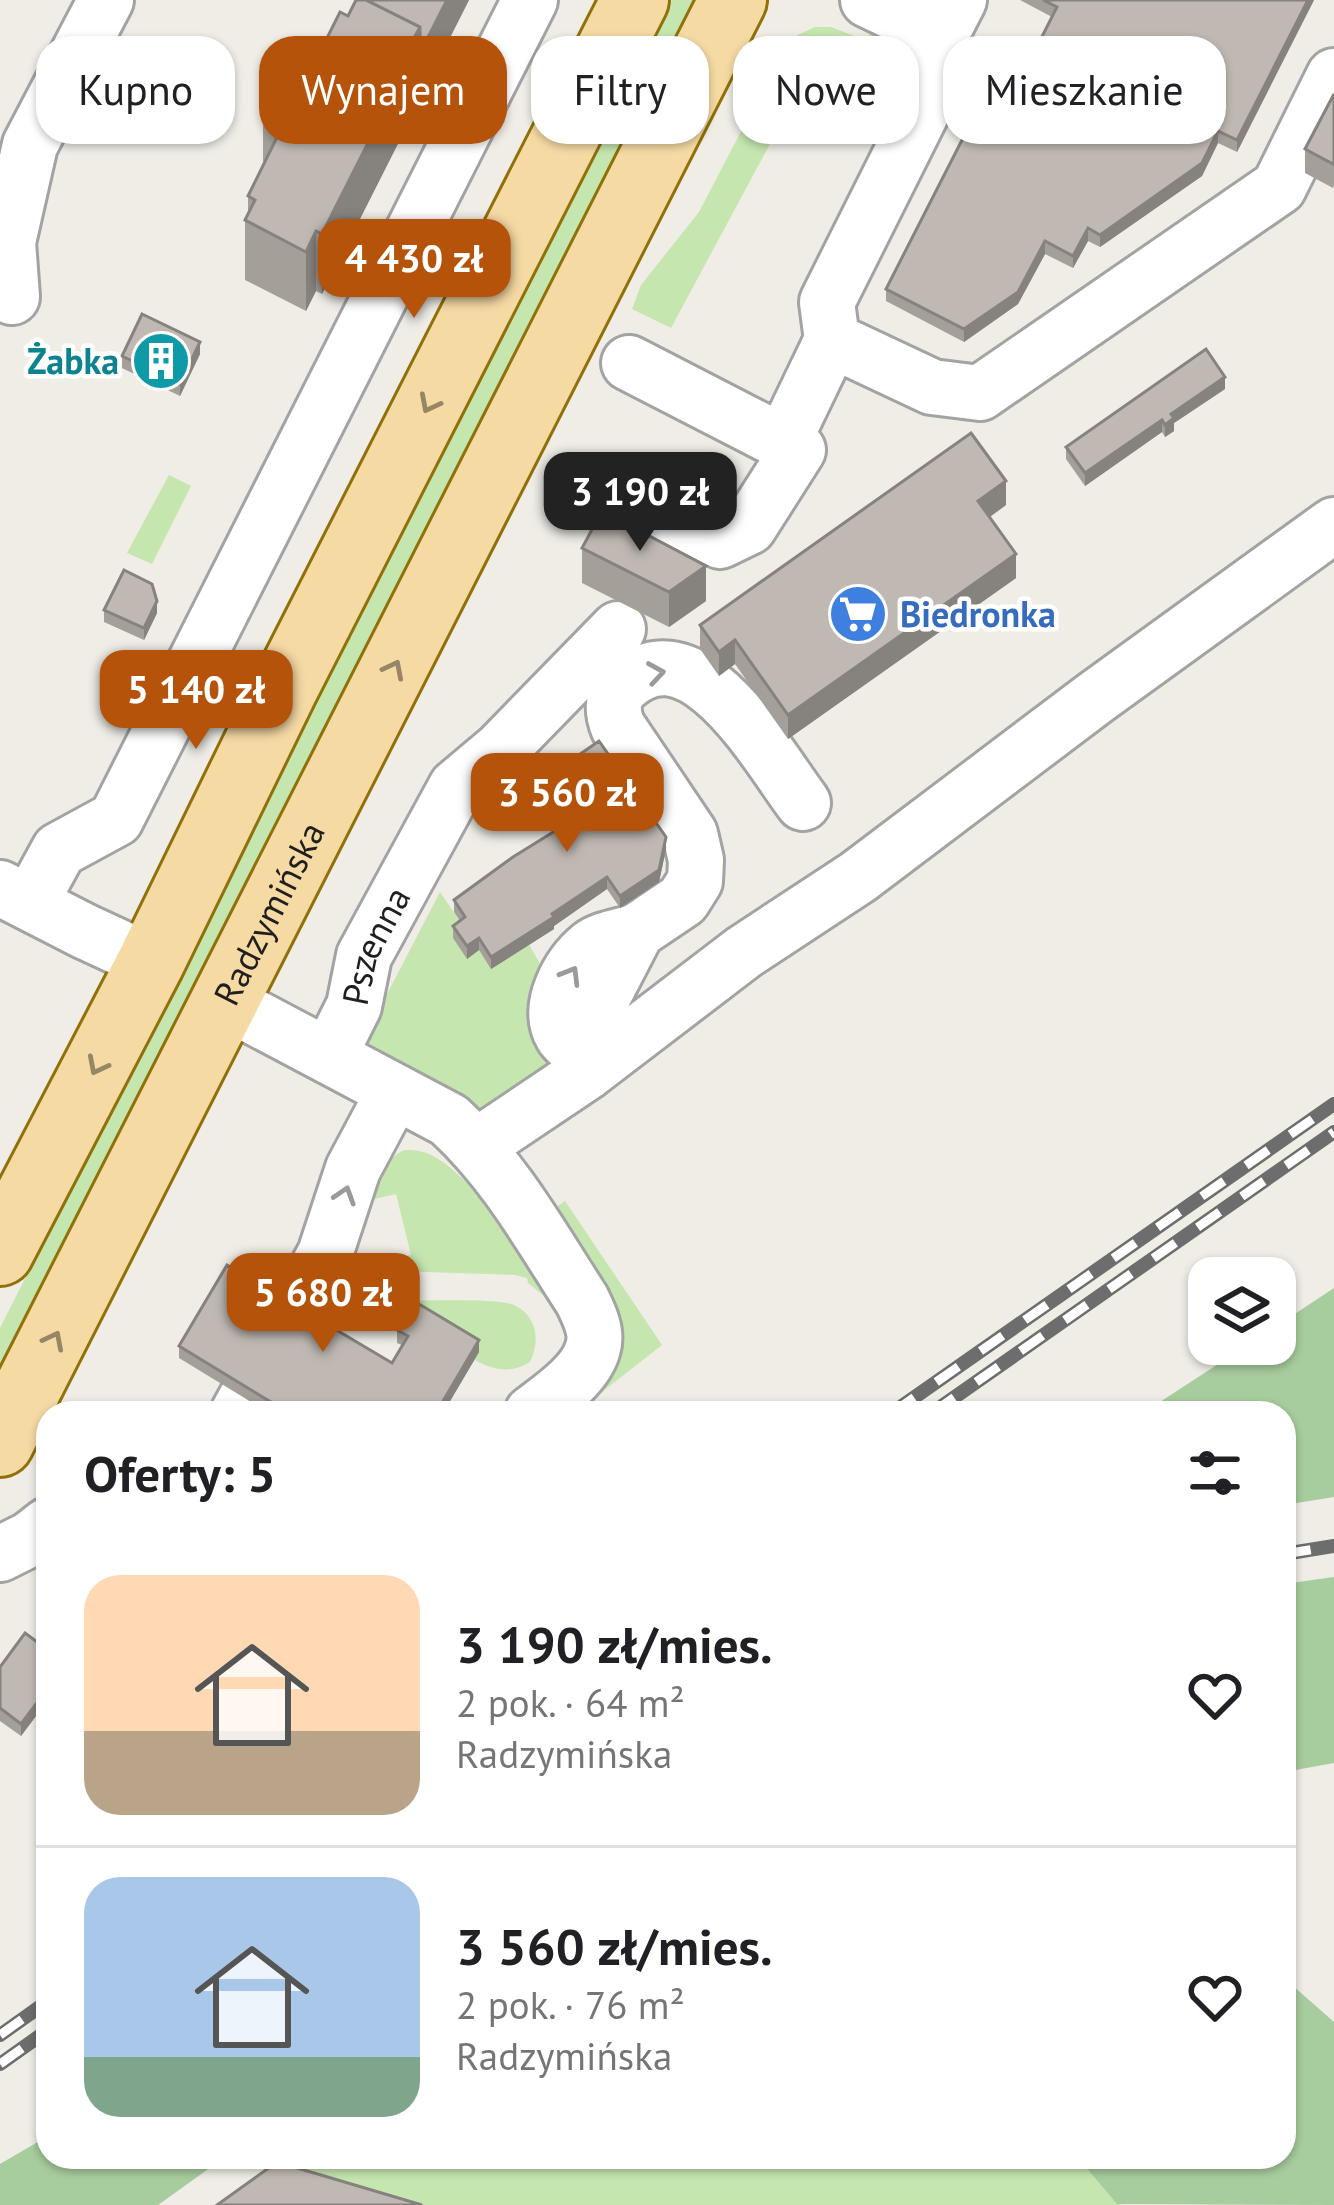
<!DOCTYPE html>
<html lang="pl">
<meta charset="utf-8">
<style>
body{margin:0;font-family:"PT Sans",sans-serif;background:#f2f2f2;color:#202124;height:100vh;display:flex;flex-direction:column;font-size:45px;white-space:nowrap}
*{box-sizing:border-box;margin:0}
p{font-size:39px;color:#757577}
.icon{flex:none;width:66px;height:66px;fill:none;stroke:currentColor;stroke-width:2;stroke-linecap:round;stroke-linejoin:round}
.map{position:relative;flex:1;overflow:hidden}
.panel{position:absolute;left:36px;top:1401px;width:1260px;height:768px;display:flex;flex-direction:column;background:#fff;border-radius:36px;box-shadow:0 3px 9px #0004}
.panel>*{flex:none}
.banner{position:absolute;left:36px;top:36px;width:1263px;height:108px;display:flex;gap:24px}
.fabs{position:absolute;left:1188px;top:1257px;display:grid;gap:24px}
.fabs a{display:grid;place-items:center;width:108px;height:108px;border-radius:24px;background:#fff;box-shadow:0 3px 9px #0004;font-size:60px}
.price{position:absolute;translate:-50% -102px;padding:0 27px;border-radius:24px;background:#b45309;color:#fff;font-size:39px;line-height:78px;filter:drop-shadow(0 3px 6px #0008)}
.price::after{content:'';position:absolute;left:50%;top:72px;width:36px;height:27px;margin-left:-18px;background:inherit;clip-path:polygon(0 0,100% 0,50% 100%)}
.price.on{background:#222;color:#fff}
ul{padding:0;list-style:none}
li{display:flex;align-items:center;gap:36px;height:300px;padding:0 48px}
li+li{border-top:3px solid #e0e0e0}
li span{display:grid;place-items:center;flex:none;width:336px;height:240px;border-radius:36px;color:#555}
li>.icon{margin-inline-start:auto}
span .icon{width:144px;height:144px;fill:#fffc;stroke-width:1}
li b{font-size:51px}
h2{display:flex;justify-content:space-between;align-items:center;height:144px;padding:0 48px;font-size:51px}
.tag{padding:0 42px;border-radius:36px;background:#fff;box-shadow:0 3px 9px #0004;font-size:42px;line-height:108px}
.tag.on{background:#b45309;color:#fff}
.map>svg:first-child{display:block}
.grass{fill:#c5e6af}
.forest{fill:#a7cc9d}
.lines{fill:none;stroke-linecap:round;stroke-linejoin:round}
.minor-casing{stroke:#a3a3a3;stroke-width:60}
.major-casing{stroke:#917009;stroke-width:72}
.minor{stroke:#fff;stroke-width:54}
.major{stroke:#f6daa4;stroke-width:66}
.rail-casing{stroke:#6d6d6d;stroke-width:14}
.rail{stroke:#fff;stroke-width:9;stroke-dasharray:27;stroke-linecap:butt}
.wall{fill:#a59f9a}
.shaded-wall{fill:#86827d}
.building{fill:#c0b9b3;stroke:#86827d;stroke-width:3}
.oneway{stroke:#958668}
.oneway2{stroke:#9a9a9a}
.labels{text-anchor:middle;stroke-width:9;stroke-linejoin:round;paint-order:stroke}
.culture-label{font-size:36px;font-weight:bold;fill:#0d838f;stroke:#fff;text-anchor:end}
.shop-label{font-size:36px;font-weight:bold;fill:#366cbe;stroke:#fff;text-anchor:start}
.street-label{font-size:36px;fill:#1f1f1f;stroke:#fff}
</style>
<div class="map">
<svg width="1334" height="2205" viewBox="0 0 1334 2205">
<rect width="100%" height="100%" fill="#efede6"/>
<!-- grass -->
<g class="grass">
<path d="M672 0H698L0 1380V1328Z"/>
<path d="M815 27H831L865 40 874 28C911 49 913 47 908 90L821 49 671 328 632 309 641 285 699 212 786 45 798 35Z"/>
<path d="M169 475 191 486 152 564 127 553Z"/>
<path d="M440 892 465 929 466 958 479 950 491 968 528 943 546 974 551 1062 545 1080 483 1119 357 1052Z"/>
<path d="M405 1150C416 1150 424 1151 433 1156 480 1181 536 1275 568 1320L562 1323 548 1299 528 1283 527 1278 515 1275 394 1271 388 1261 411 1255 396 1194 374 1199 368 1196C373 1179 388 1156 405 1150Z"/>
<path d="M565 1201 662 1345 584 1406 543 1216Z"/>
<path d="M398 1301C420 1301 498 1298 514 1305 538 1316 540 1342 530 1362 512 1374 492 1370 475 1360L478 1352 395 1308 393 1303Z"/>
<path d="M235 2157H1077L1117 2204 1124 2205H393Z"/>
</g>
<!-- forest -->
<g class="forest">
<path d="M1334 1288V1497L1284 1505V1413H1143L1249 1344H1275V1327Z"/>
<path d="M1334 1577V1763L1284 1772V1584Z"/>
<path d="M1284 1978 1334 2022V2205L1117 2204 1077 2157H1284Z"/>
<path d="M48 2136V2157H225L158 2205H0V2164Z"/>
</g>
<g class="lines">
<defs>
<g id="minor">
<path d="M868 0 941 35"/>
<path d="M959 0 941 35 934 88 827 302 832 340 932 387 980 393 1279 187 1334 76"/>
<path d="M12 297 8 242 30 145 106 0"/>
<path d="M783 442 832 340"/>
<path d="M611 484 720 541 749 527 798 450 629 363"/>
<path d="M0 888 84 931 151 962"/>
<path d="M30 903 59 850 116 819 530 0"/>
<path d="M226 1002 449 1120C505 1171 541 1237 582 1300 589 1314 598 1332 593 1348 586 1375 553 1397 532 1413"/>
<path d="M576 1049C571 1044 565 1041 562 1035 545 1007 569 965 591 947 602 938 623 936 637 931"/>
<path id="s1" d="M329 1056 354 1006 364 956 456 787 500 750 618 629"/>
<path d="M587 1072 576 1049 637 931 683 900 695 881 696 860 690 834 618 727C612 712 611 697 624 685 694 621 768 757 803 803"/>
<path d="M477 1146 587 1072 744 952 858 877 1095 698 1334 525"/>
<path d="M238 1413 325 1254 353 1169 394 1092"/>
<path d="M0 1554 30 1539 48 1525"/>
</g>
<g id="major">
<path d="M0 1252 151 962 284 689 635 0"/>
<path id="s2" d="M0 1443 733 0"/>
</g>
</defs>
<!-- minor casing -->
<use href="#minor" class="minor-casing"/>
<!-- major casing -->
<use href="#major" class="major-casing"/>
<!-- minor -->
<use href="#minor" class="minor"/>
<!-- major -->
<use href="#major" class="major"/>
<defs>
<g id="rail">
<path d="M892 1413 1334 1104"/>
<path d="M932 1413 1334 1132"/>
<path d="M1284 1554 1334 1546"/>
<path d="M0 2035 48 2001"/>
<path d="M0 2064 48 2030"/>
</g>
</defs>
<!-- rail casing -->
<use href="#rail" class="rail-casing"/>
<!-- rail -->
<use href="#rail" class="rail"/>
</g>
<!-- wall -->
<g class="wall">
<path d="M356 0H469L424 89 419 87 415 96V110L322 294 316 291 306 311 245 280V220L248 215V196L265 162 263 161V102L299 94 348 16Z"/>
<path d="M1020 0H1314L1237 152 1218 143 1202 176 1100 247 1088 241 1073 268 1045 254 1018 304 964 342 886 301V289L1009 102 1052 17Z"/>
<path d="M1334 94V185L1333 188 1305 173V149Z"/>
<path d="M200 354 180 396 122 368V356Z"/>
<path d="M1225 389 1174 423V431L1165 437 1162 432 1085 486 1066 459V447Z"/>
<path d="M1006 505 990 517 1016 578 788 739 735 664 719 676 700 649V625Z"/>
<path d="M582 548 706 601 669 627 582 583Z"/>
<path d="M104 610 157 613 144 640 104 622Z"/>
<path d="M544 779 666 849 659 882 620 908 607 889 554 926V929L491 969 479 950 467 959 453 938V926L460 921 454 912V900L566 824 544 792Z"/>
<path d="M397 1330 479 1352 443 1413H269L179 1358V1346L392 1363 402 1345 397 1343Z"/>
<path d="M48 1650V1700L21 1736 0 1721V1667Z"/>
</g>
<!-- shaded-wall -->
<g class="shaded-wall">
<path d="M447 0H469L424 89V45Z"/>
<path d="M1308 0H1314L1237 152V140Z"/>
<path d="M420 27V87L415 96V110L322 294V234Z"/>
<path d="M1218 131V143L1202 176 1100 247V235Z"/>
<path d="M1088 228V241L1073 268V256Z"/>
<path d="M316 231V291L306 311V252Z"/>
<path d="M1045 241V254L1018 304 964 342V329Z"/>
<path d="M200 342V354L180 396V384Z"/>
<path d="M1225 377V389L1174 423V431L1165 437V425L1171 414Z"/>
<path d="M1162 420V432L1085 486V473Z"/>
<path d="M1006 481V505L978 525V501Z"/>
<path d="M1016 554V578L788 739V715Z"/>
<path d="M706 566V601L669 627V592Z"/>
<path d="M157 601V613L144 640V628Z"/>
<path d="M735 640V664L719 676V652Z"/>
<path d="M666 837V849L659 882 620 908V896Z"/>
<path d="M607 877V889L554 926V929L491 969V957Z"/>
<path d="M479 938V950L467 959V946Z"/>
<path d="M479 1340V1352L443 1413H436Z"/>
<path d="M48 1688V1700L21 1736V1724Z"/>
</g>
<!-- building -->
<g class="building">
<path d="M356 0H366L420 27 409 47 415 50 322 234 316 231 306 252 245 220 255 200 248 196 288 115 263 102 274 82 299 94 340 12 348 16Z"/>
<path d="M366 0H447L424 45 420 43V27Z"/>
<path d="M1043 0H1308L1237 140 1218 131 1202 163 1100 235 1088 228 1073 256 1045 241 1018 292 964 329 886 289 987 91 1009 102 1057 7Z"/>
<path d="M1334 94V161L1333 164 1305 149Z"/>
<path d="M142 314 200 342 180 384 122 356Z"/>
<path d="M1206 349 1225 377 1171 414 1174 418 1165 425 1162 420 1085 473 1066 447Z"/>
<path d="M971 433 1006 481 978 501 1016 554 788 715 735 640 719 652 700 625Z"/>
<path d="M602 511 706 566 669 592 582 548Z"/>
<path d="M124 570 152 584 157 601 144 628 104 610Z"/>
<path d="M599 741 666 837 659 870 620 896 607 877 552 914 554 917 491 957 479 938 467 946 453 926 465 917 454 900 513 857 571 821 544 779Z"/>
<path d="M227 1265 392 1363 408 1336 397 1330 414 1301 479 1340 436 1413H289L179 1346Z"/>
<path d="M25 1633 48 1650V1688L21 1724 0 1708V1667Z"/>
<path d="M277 2162 422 2205H217Z"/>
</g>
<!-- one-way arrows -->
<defs><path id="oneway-chevron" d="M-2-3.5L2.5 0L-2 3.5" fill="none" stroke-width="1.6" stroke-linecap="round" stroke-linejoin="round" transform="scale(3)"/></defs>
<g class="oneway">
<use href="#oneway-chevron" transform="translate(429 404) rotate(117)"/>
<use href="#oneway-chevron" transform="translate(394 669) rotate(-63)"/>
<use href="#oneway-chevron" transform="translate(97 1066) rotate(117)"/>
<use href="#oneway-chevron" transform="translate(54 1340) rotate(-63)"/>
</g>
<g class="oneway2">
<use href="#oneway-chevron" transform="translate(656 673) rotate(-9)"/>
<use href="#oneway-chevron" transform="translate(571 975) rotate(-59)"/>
<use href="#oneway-chevron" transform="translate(345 1195) rotate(-72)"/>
</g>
<!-- icons -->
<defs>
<symbol id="building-disc" viewBox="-11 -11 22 22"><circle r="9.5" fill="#0f9aa8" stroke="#fff"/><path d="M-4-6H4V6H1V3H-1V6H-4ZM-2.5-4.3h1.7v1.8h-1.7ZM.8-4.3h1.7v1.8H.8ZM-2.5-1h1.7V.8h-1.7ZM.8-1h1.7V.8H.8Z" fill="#fff"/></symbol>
<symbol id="supermarket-disc" viewBox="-11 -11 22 22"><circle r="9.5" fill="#3f7fe0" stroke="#fff"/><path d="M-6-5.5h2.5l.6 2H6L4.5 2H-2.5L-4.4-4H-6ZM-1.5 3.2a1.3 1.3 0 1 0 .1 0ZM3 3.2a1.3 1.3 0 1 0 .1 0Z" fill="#fff"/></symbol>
</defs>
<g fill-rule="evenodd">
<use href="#building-disc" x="128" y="328" width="66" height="66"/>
<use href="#supermarket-disc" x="825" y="581" width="66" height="66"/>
</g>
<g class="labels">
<!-- culture labels -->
<g class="culture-label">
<text x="119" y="374">Żabka</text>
</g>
<!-- shop labels -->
<g class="shop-label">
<text x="900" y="627">Biedronka</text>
</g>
<!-- street labels -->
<g class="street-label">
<text dy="13" stroke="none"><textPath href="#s2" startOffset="594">Radzymińska</textPath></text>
<text dy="13" stroke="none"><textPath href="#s1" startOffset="120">Pszenna</textPath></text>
</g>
</g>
</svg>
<div class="fabs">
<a><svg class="icon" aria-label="layers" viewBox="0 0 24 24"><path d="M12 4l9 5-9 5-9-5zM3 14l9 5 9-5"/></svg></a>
</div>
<b class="price" style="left:414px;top:321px">4 430 zł</b>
<b class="price on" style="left:640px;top:554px">3 190 zł</b>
<b class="price" style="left:196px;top:752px">5 140 zł</b>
<b class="price" style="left:567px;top:855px">3 560 zł</b>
<b class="price" style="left:323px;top:1355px">5 680 zł</b>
<div class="banner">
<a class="tag">Kupno</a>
<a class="tag on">Wynajem</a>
<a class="tag">Filtry</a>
<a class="tag">Nowe</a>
<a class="tag">Mieszkanie</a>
</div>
<section class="panel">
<h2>Oferty: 5<svg class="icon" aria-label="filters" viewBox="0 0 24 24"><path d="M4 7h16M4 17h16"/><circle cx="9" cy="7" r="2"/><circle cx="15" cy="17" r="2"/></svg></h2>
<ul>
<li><span style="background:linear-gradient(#ffd9b3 65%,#b9a48a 0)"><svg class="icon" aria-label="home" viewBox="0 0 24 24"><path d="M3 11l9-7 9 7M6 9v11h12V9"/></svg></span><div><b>3 190 zł/mies.</b><p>2 pok. · 64 m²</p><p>Radzymińska</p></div><svg class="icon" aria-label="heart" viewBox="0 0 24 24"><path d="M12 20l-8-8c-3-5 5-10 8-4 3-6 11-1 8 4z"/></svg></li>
<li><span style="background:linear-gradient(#a9c7e8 75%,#7fa58c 0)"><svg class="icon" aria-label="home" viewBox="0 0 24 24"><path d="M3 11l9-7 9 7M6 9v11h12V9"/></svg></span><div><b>3 560 zł/mies.</b><p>2 pok. · 76 m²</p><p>Radzymińska</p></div><svg class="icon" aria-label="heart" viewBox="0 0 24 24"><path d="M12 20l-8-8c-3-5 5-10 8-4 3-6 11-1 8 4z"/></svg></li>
</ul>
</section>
</div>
